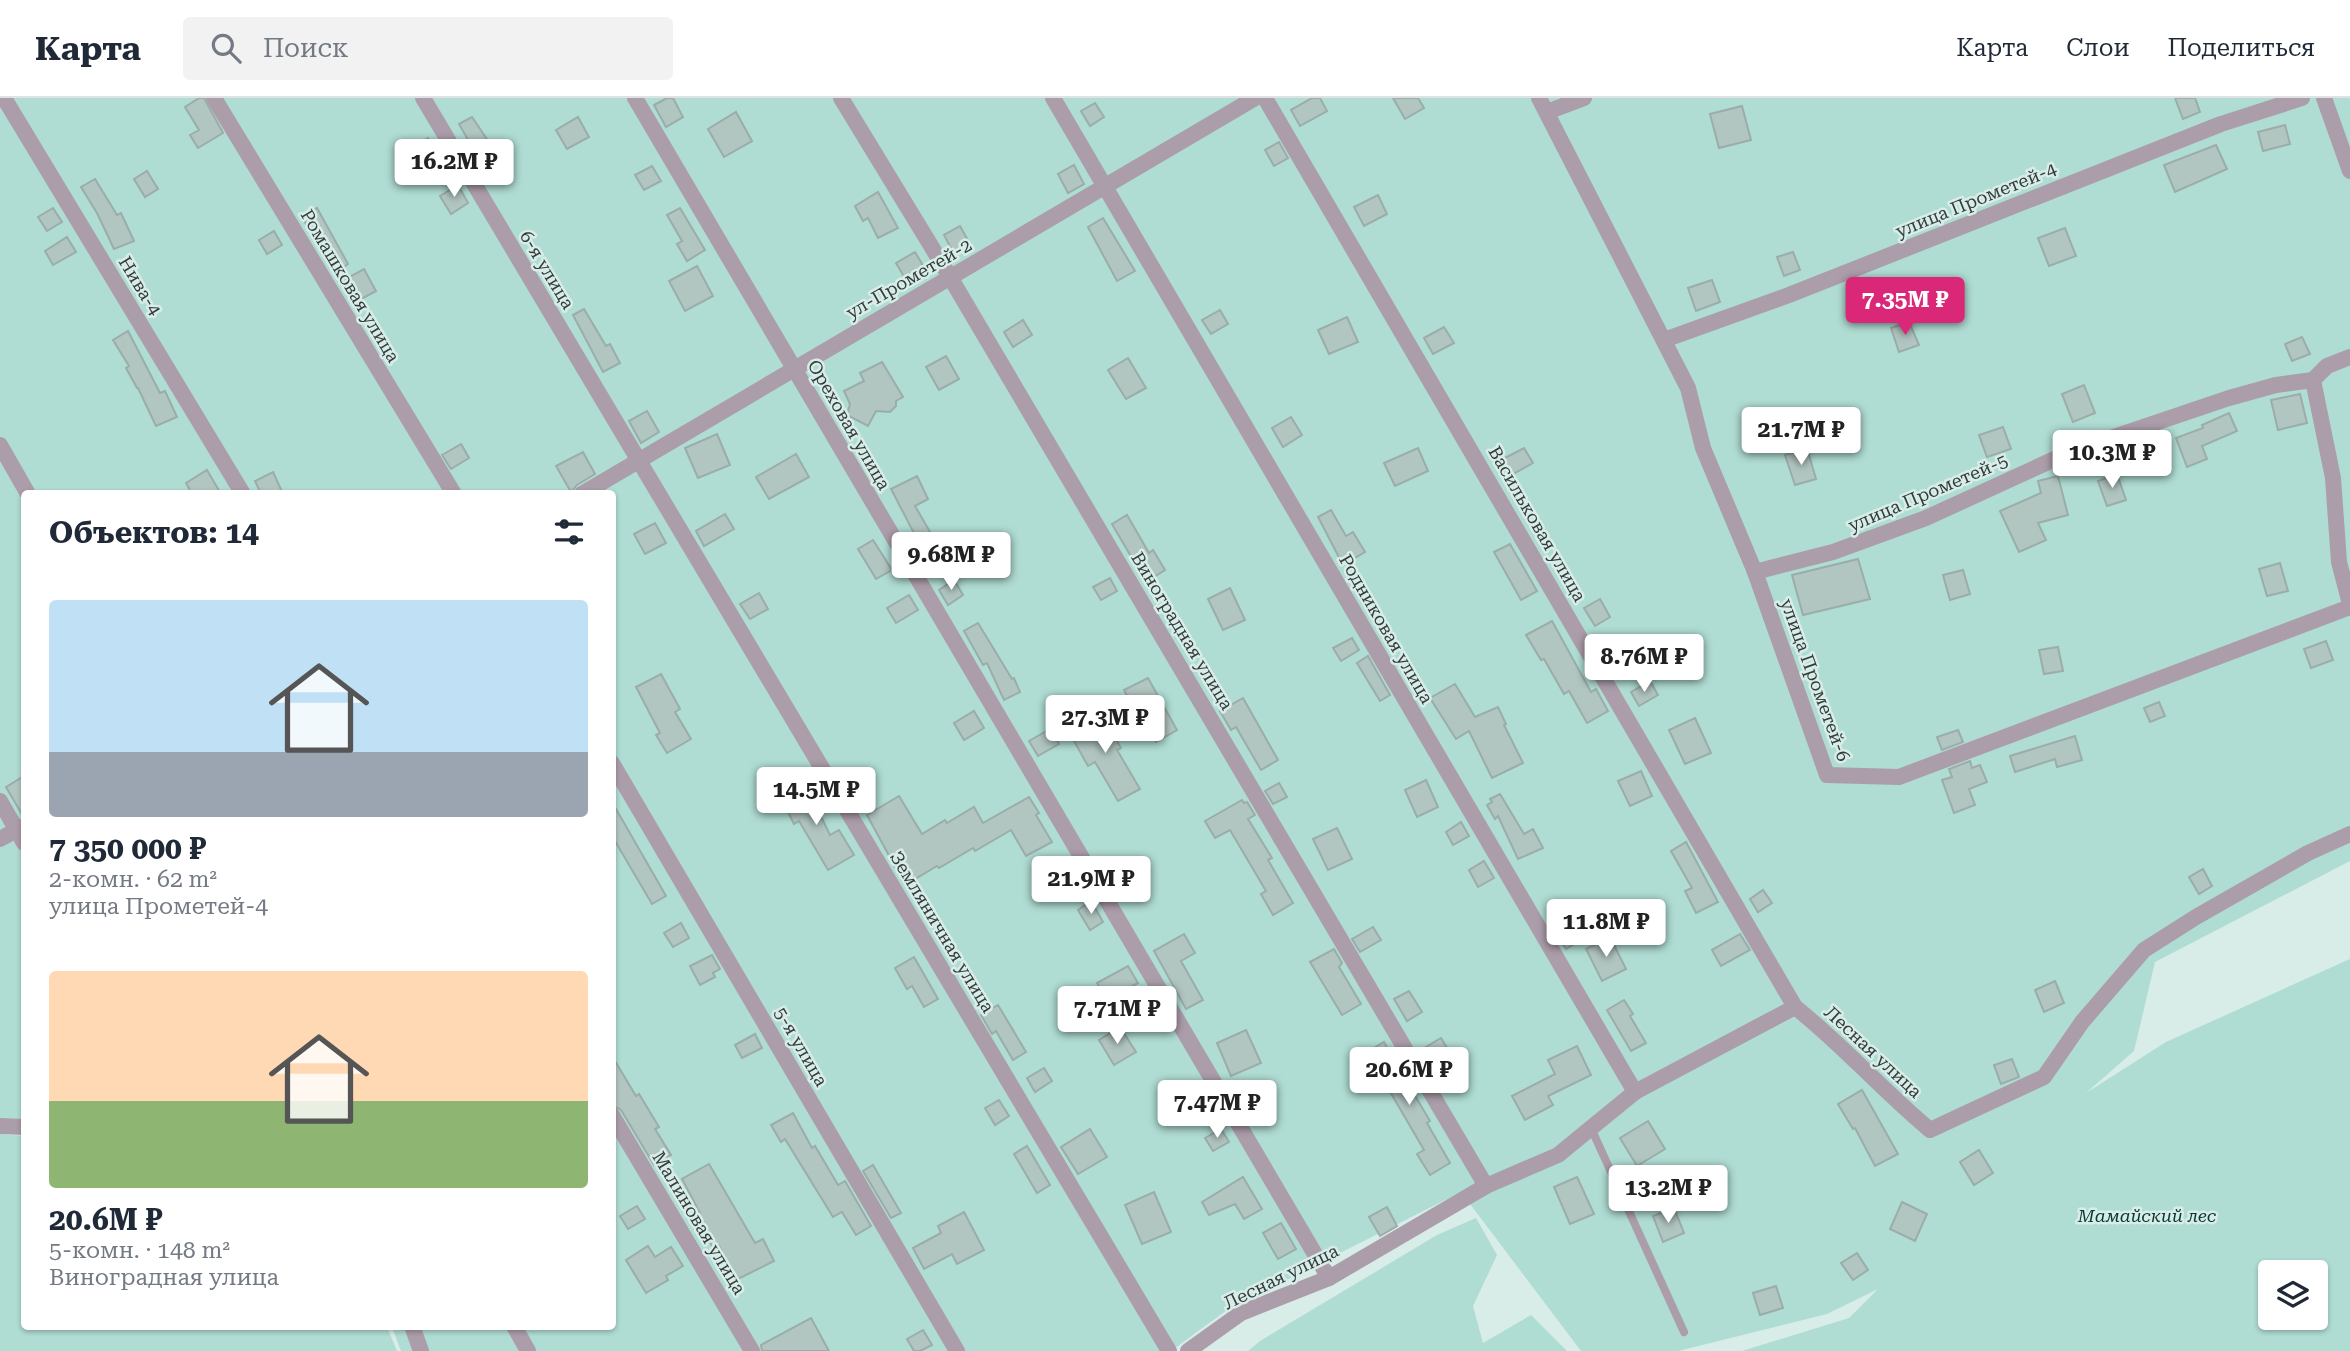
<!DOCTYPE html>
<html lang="ru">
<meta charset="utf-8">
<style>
body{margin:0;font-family:"Roboto Serif",serif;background:#f2f2f3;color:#1f2937;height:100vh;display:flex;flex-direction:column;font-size:26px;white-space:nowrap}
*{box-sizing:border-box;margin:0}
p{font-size:23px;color:#747a83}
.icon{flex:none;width:38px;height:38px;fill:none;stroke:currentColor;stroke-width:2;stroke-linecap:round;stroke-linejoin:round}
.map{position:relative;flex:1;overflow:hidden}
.details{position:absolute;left:21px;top:392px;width:595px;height:840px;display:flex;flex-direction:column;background:#fff;border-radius:7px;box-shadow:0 2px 5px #0004}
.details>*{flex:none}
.controls{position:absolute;left:2258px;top:1162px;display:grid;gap:14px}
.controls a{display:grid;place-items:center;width:70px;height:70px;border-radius:7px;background:#fff;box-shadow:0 2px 5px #0004;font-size:35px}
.price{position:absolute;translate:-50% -60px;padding:0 16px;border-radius:7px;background:#fff;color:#222;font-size:23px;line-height:46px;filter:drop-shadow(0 2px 4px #0008)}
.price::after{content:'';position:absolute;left:50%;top:42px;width:21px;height:16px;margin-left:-10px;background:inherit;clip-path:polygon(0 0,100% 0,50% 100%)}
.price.selected{background:#db2777;color:#fff}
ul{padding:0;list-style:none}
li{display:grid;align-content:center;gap:14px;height:371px;padding:0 28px}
li span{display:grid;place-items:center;height:217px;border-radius:7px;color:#555}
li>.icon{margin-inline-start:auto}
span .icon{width:126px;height:126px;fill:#fffc;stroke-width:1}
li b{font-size:30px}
h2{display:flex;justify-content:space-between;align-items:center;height:84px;padding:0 28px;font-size:30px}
header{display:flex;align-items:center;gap:42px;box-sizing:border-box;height:98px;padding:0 35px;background:#fff;border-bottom:2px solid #e0e1e3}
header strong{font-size:33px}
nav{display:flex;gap:38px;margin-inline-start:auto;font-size:24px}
.search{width:490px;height:63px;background:#f2f2f3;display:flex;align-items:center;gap:18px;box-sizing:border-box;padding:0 24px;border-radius:7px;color:#747a83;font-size:26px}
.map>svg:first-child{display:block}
.green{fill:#afdcd3;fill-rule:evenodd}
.building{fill:#b2c6c1;stroke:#9aada9;stroke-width:2}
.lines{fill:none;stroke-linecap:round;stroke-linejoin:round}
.service{stroke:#ac9daa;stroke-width:8}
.minor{stroke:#ac9daa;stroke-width:16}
.labels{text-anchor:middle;stroke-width:5;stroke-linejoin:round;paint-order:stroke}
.street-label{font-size:18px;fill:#343c3b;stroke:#d8ede8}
.park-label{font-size:18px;font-style:italic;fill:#093932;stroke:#d8ede8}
</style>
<header>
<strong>Карта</strong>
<div class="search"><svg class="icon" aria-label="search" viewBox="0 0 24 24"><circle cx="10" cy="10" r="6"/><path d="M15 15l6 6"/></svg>Поиск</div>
<nav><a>Карта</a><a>Слои</a><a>Поделиться</a></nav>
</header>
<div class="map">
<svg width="2350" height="1253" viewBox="0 0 2350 1253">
<rect width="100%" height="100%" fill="#d8ede8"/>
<!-- green -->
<g class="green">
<path d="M0 0H2350V763L2155 864 2134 953 2086 995 2166 944 2350 861V1253H1742L1849 1220 1878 1191 1827 1216 1678 1253H1581L1461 1094 1227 1212 1171 1253H401L392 1229 612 1228V396H24V1033L0 1031ZM2270 1174H2315V1220H2270Z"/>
<path d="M0 1036 24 1038V1228L387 1229 397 1253H0Z"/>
<path d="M1476 1120 1497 1157 1473 1208 1483 1245 1531 1217 1567 1253H1248L1260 1243 1437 1137Z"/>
</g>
<!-- building -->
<g class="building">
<path d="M199 0H204L223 35 198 50 190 37 199 32 185 9Z"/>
<path d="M667 0H673L683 19 666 29 654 7Z"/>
<path d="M1312 0H1320L1327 13 1300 28 1291 12Z"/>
<path d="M1393 0H1418L1424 10 1405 21Z"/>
<path d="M2175 0H2195L2200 14 2183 21Z"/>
<path d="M1095 5 1104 19 1090 28 1081 13Z"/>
<path d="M1742 8 1751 42 1719 50 1710 16Z"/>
<path d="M736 14 752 43 724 59 708 31Z"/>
<path d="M472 19 507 71 490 81 459 26Z"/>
<path d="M578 19 589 39 567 51 556 32Z"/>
<path d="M2285 27 2290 46 2263 53 2258 34Z"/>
<path d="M428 40 440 60 425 69 413 49Z"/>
<path d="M1279 44 1288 60 1274 68 1265 52Z"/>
<path d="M2216 47 2227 71 2175 94 2164 67Z"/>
<path d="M1074 67 1084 86 1068 95 1058 76Z"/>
<path d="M652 68 661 83 644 92 635 77Z"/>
<path d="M147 73 158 91 145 99 134 81Z"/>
<path d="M95 81 117 117 121 115 134 143 114 151 97 115 81 89Z"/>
<path d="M458 87 468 105 451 116 440 98Z"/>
<path d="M878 94 898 130 878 140 868 120 863 123 855 108Z"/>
<path d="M1378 97 1387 116 1364 128 1354 109Z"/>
<path d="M53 110 62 124 47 133 38 119Z"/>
<path d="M317 110 348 166 335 175 302 119Z"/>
<path d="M680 110 705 152 687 163 677 146 682 143 667 117Z"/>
<path d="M1103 120 1135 173 1117 183 1088 129Z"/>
<path d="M960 128 970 146 953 154 944 137Z"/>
<path d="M2065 130 2076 158 2049 168 2038 140Z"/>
<path d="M274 133 282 147 267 156 259 142Z"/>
<path d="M67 139 76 154 53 167 45 153Z"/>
<path d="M915 154 925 171 906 182 896 165Z"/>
<path d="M1793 154 1800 172 1784 178 1777 159Z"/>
<path d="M697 168 713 198 685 213 669 183Z"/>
<path d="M364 171 376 193 354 205 342 183Z"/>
<path d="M1712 182 1720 204 1696 213 1688 190Z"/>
<path d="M584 211 606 248 610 246 620 265 603 274 573 217Z"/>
<path d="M1220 212 1228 226 1211 236 1202 222Z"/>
<path d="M1347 219 1358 244 1329 256 1318 232Z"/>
<path d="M1023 222 1032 237 1013 249 1004 234Z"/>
<path d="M1909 224 1919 247 1899 254 1891 230Z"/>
<path d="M1444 229 1454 245 1433 256 1424 240Z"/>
<path d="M128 233 160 295 165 293 177 319 156 328 138 290H137L126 270 129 268 113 242Z"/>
<path d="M2302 239 2310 256 2292 263 2285 246Z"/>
<path d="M946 258 959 281 939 292 926 269Z"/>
<path d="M1128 260 1146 290 1126 301 1108 272Z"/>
<path d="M882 264 903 299 896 303V308L890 314 876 313 868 328 847 317 850 306 844 293 864 283 860 275Z"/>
<path d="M2084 287 2095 315 2073 324 2062 296Z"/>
<path d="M2300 296 2307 325 2278 332 2271 302Z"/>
<path d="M647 313 659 334 641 345 629 323Z"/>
<path d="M2229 315 2237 333 2202 348 2207 361 2187 369 2176 340 2203 330 2202 327Z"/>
<path d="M1291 319 1302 337 1283 349 1272 330Z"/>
<path d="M2003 329 2011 351 1987 359 1979 337Z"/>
<path d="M717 336 730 367 698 380 685 350Z"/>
<path d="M461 346 469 360 451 371 442 357Z"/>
<path d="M1418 350 1428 373 1395 388 1384 365Z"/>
<path d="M1524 350 1533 365 1508 379 1499 363Z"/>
<path d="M1807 350 1816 381 1795 387 1785 357Z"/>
<path d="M583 354 595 376 577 387 571 394 556 368Z"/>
<path d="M796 356 809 379 769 401 756 379Z"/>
<path d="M207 372 221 396H192L186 385Z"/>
<path d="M273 374 283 396H261L255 383Z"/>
<path d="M2117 376 2126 402 2107 408 2098 383Z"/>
<path d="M917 378 928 401 915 408 937 446 918 457 910 442 916 439 891 391Z"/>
<path d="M2058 378 2068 417 2038 425 2046 442 2019 454 2000 413 2041 395 2038 383Z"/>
<path d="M1331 412 1346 438 1353 434 1365 454 1343 467 1318 419Z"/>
<path d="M725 416 734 431 704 448 696 433Z"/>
<path d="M1127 417 1149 455 1153 452 1165 472 1146 484 1112 426Z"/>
<path d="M655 425 666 445 645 456 634 436Z"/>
<path d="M873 442 892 472 876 481 858 451Z"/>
<path d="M1510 446 1537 493 1521 502 1494 454Z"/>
<path d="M1858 461 1870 501 1803 517 1792 477Z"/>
<path d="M2280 465 2288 493 2267 498 2259 471Z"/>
<path d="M1963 472 1970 496 1950 502 1943 477Z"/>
<path d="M1110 480 1117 493 1101 502 1093 489Z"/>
<path d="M954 482 963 497 948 507 939 492Z"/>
<path d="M1230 490 1245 522 1223 532 1208 501Z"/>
<path d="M759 495 768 511 750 521 740 506Z"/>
<path d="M909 497 918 512 896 525 887 510Z"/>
<path d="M1600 501 1610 519 1595 528 1584 510Z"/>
<path d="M1552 523 1591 594 1596 591 1608 613 1587 625 1569 593 1564 596 1544 561 1541 562 1526 537Z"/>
<path d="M978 525 1012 581 1014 580 1020 594 1004 602 987 565 983 567 964 533Z"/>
<path d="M1352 540 1359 552 1341 563 1333 550Z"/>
<path d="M2326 543 2333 562 2311 570 2304 551Z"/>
<path d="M2058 549 2063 573 2044 576 2039 552Z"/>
<path d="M1368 558 1390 597 1380 603 1357 565Z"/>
<path d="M661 576 680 611 675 614 691 641 667 655 656 637 660 635 636 589Z"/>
<path d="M1148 580 1177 632 1156 644 1136 611 1134 612 1124 592Z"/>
<path d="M1650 583 1658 597 1639 608 1631 594Z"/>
<path d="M1455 586 1475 619 1498 609 1506 626 1504 627 1523 665 1492 680 1469 633 1456 641 1430 600Z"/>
<path d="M1243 600 1278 662 1261 672 1236 629 1231 632 1220 613Z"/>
<path d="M2159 604 2165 618 2150 624 2144 610Z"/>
<path d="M974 613 984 630 964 642 954 625Z"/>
<path d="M1102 616 1121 650 1117 652 1140 691 1118 703 1095 664 1088 668 1069 634Z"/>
<path d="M1695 620 1711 655 1685 666 1669 632Z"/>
<path d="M1050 631 1059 646 1038 658 1029 643Z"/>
<path d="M1958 632 1963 644 1942 652 1937 639Z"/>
<path d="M2075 638 2082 662 2057 669 2055 661 2015 674 2010 658Z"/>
<path d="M1970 663 1972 670 1980 667 1987 684 1969 691 1975 707 1954 715 1942 682 1952 679 1949 671Z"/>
<path d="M1641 673 1652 698 1630 708 1618 683Z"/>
<path d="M24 678V718H23L6 689Z"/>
<path d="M1426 682 1438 709 1417 719 1405 692Z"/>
<path d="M1279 685 1287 699 1273 706 1265 693Z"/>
<path d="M805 686 830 737 839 732 854 757 828 772 799 723 794 726 780 698Z"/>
<path d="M1500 696 1524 736 1533 731 1543 750 1518 761 1498 718 1495 721 1487 707 1492 704 1490 701Z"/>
<path d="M899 698 922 736 945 722 947 725 974 709 983 725 1029 699 1039 715 1036 717 1052 744 1026 758 1011 732 975 753 973 750 939 770 937 768 905 787 867 717Z"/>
<path d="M1242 702 1244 705 1247 704 1255 717 1248 721 1272 760 1268 762 1293 805 1273 817 1261 796 1266 793 1230 732 1215 740 1205 723Z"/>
<path d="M612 704 666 798 652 806 612 738Z"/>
<path d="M1461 724 1469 738 1453 747 1446 734Z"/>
<path d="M1337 730 1352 761 1328 772 1313 741Z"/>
<path d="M1686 744 1718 804 1696 815 1685 793 1692 790 1671 753Z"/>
<path d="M1484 763 1494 780 1478 789 1469 772Z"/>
<path d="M2203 771 2212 788 2199 796 2189 779Z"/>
<path d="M1763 792 1772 805 1758 814 1750 801Z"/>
<path d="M1091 803 1103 824 1090 832 1078 812Z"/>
<path d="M1572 815 1586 839 1566 851 1552 827Z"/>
<path d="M681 825 689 840 673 849 664 835Z"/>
<path d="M1373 829 1381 842 1360 854 1352 841Z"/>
<path d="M1184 836 1195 855 1181 863 1203 902 1186 911 1154 853Z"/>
<path d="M1740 836 1750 852 1721 868 1712 852Z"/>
<path d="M1610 839 1626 871 1602 883 1586 851Z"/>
<path d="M1334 851 1342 865 1339 869 1361 906 1342 917 1310 864Z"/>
<path d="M712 857 720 871 713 875 715 879 700 887 690 868Z"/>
<path d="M914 859 938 901 924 909 912 888 907 891 895 870Z"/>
<path d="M1128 868 1138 885 1107 902 1097 885Z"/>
<path d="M2055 883 2064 905 2044 914 2035 892Z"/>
<path d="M1409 893 1422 914 1407 923 1394 901Z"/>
<path d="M1624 902 1633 916 1630 918 1646 945 1631 953 1607 912Z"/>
<path d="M998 907 1026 954 1013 962 996 933 992 936 981 917Z"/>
<path d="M1120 929 1136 954 1114 967 1099 942Z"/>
<path d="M1246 932 1261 965 1231 978 1217 945Z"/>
<path d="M755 936 762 950 742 960 735 947Z"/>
<path d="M1441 940 1453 960 1431 973 1419 953Z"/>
<path d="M1384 944 1396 966 1400 963 1412 984 1408 986 1430 1023 1427 1025 1450 1065 1430 1077 1417 1056 1424 1052 1367 954Z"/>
<path d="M1577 948 1591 977 1548 998 1553 1007 1525 1022 1512 998 1555 976 1548 962Z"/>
<path d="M612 958 636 998 639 996 659 1029 655 1031 671 1057 654 1067 621 1012 612 1007Z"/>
<path d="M2012 961 2019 979 2001 986 1994 967Z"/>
<path d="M1044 970 1052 983 1035 994 1027 980Z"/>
<path d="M1862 992 1898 1056 1875 1068 1855 1030 1853 1031 1838 1006Z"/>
<path d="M1211 999 1219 1014 1207 1022 1198 1007Z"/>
<path d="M999 1002 1009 1018 995 1027 985 1010Z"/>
<path d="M793 1015 812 1050 815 1048 838 1087 845 1083 871 1128 856 1137 842 1114 833 1119 785 1041 781 1044 771 1027Z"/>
<path d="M1648 1023 1665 1051 1637 1068 1620 1040Z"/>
<path d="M1090 1031 1107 1059 1078 1076 1061 1049Z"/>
<path d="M1221 1031 1229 1044 1213 1053 1205 1040Z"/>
<path d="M1027 1048 1050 1087 1037 1095 1014 1056Z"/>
<path d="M1979 1052 1993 1075 1974 1087 1960 1064Z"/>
<path d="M709 1066 755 1145 763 1141 774 1163 736 1182 719 1148 714 1151 694 1118 700 1115 682 1081Z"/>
<path d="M873 1067 901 1115 891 1120 863 1073Z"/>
<path d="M1243 1079 1262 1111 1244 1121 1235 1106 1209 1117 1202 1104Z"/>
<path d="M1577 1079 1594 1116 1570 1126 1554 1089Z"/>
<path d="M1154 1094 1171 1134 1142 1146 1125 1107Z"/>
<path d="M1902 1104 1927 1116 1915 1143 1890 1131Z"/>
<path d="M637 1108 645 1121 628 1131 620 1118Z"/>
<path d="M1387 1109 1397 1128 1380 1138 1369 1119Z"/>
<path d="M1674 1110 1684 1135 1663 1144 1653 1118Z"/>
<path d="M964 1114 984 1152 957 1166 952 1156 924 1171 913 1150 941 1135 938 1128Z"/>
<path d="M1281 1125 1296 1151 1278 1161 1263 1135Z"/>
<path d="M648 1148 655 1159 671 1149 683 1168 666 1178 668 1182 646 1195 626 1162Z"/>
<path d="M1857 1155 1868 1172 1853 1182 1841 1165Z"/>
<path d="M1776 1188 1783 1210 1760 1217 1753 1195Z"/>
<path d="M811 1220 829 1253H762L761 1247Z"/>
<path d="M923 1232 932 1247 920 1253H914L907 1241Z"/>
</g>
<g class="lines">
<!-- service -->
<path class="service" d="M1591 1030 1684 1234"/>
<!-- minor -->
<g class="minor">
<path d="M4 0 243 396"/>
<path d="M214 0 454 396"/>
<path d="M423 0 1169 1253"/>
<path d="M635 0 1329 1180"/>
<path d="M841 0 950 179 1486 1088"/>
<path d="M1053 0 1635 994"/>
<path d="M1265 0 1795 909"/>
<path d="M1539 0 1688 290 1703 350 1755 474 1827 677 1899 679 2350 509"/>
<path d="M2324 0 2350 73"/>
<path d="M1547 14 1584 0"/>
<path d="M1664 242 1789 197 2221 26 2302 0"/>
<path d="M2350 259 2327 268 2313 282 2333 380 2339 464 2350 506"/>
<path d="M0 347 28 396"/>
<path d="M582 396 1255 0"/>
<path d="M1755 474 1833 454 1926 420 2072 353 2229 300 2276 287 2313 282"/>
<path d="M612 665 957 1253"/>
<path d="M0 703 24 745"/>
<path d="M0 741 24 728"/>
<path d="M612 1017 752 1253"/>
<path d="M0 1028 24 1029"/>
<path d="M412 1228 421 1253"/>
<path d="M514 1228 528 1253"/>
<path d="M1188 1253 1241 1215 1329 1180 1486 1088 1558 1057 1635 994 1795 909C1843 947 1883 993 1930 1032L2044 979 2082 924 2144 852 2196 819 2308 755 2350 736"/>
</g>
</g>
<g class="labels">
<!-- street labels -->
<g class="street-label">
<text transform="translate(1976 102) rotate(-22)" y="6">улица Прометей-4</text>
<text transform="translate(547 172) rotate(59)" y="6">6-я улица</text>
<text transform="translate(909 181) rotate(-30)" y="6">ул-Прометей-2</text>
<text transform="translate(140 188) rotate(59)" y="6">Нива-4</text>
<text transform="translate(350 188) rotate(59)" y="6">Ромашковая улица</text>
<text transform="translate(849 327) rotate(60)" y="6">Ореховая улица</text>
<text transform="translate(1928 395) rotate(-23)" y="6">улица Прометей-5</text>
<text transform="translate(1537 426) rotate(60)" y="6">Васильковая улица</text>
<text transform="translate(1386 531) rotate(60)" y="6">Родниковая улица</text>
<text transform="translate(1182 533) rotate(59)" y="6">Виноградная улица</text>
<text transform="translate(1815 582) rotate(70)" y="6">улица Прометей-6</text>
<text transform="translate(942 834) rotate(59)" y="6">Земляничная улица</text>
<text transform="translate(801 949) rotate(60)" y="6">5-я улица</text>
<text transform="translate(1873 954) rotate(43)" y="6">Лесная улица</text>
<text transform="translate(699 1125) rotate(59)" y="6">Малиновая улица</text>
<text transform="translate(1281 1179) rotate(-26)" y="6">Лесная улица</text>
</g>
<!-- park labels -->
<g class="park-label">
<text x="2147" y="1124">Мамайский лес</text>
</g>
</g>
</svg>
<div class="controls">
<a><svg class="icon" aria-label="layers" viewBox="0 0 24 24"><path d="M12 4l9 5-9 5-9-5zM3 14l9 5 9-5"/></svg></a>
</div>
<b class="price" style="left:454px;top:101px">16.2M ₽</b>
<b class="price selected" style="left:1905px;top:239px">7.35M ₽</b>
<b class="price" style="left:1801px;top:369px">21.7M ₽</b>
<b class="price" style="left:2112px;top:392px">10.3M ₽</b>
<b class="price" style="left:951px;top:494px">9.68M ₽</b>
<b class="price" style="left:1644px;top:596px">8.76M ₽</b>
<b class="price" style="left:1105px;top:657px">27.3M ₽</b>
<b class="price" style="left:816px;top:729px">14.5M ₽</b>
<b class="price" style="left:1091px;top:818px">21.9M ₽</b>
<b class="price" style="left:1606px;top:861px">11.8M ₽</b>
<b class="price" style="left:1117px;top:948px">7.71M ₽</b>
<b class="price" style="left:1409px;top:1009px">20.6M ₽</b>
<b class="price" style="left:1217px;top:1042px">7.47M ₽</b>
<b class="price" style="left:1668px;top:1127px">13.2M ₽</b>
<section class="details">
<h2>Объектов: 14<svg class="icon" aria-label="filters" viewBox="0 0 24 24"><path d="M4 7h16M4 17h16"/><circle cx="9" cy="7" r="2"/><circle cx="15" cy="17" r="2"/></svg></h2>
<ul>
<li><span style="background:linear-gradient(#bfe0f5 70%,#9aa5b1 0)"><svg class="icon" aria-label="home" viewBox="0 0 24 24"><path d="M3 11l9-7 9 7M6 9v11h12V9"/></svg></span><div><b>7 350 000 ₽</b><p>2-комн. · 62 m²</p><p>улица Прометей-4</p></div></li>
<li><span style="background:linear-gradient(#ffd9b3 60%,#8fb573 0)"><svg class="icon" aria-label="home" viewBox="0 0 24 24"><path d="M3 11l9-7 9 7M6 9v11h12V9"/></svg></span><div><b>20.6M ₽</b><p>5-комн. · 148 m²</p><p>Виноградная улица</p></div></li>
</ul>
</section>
</div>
